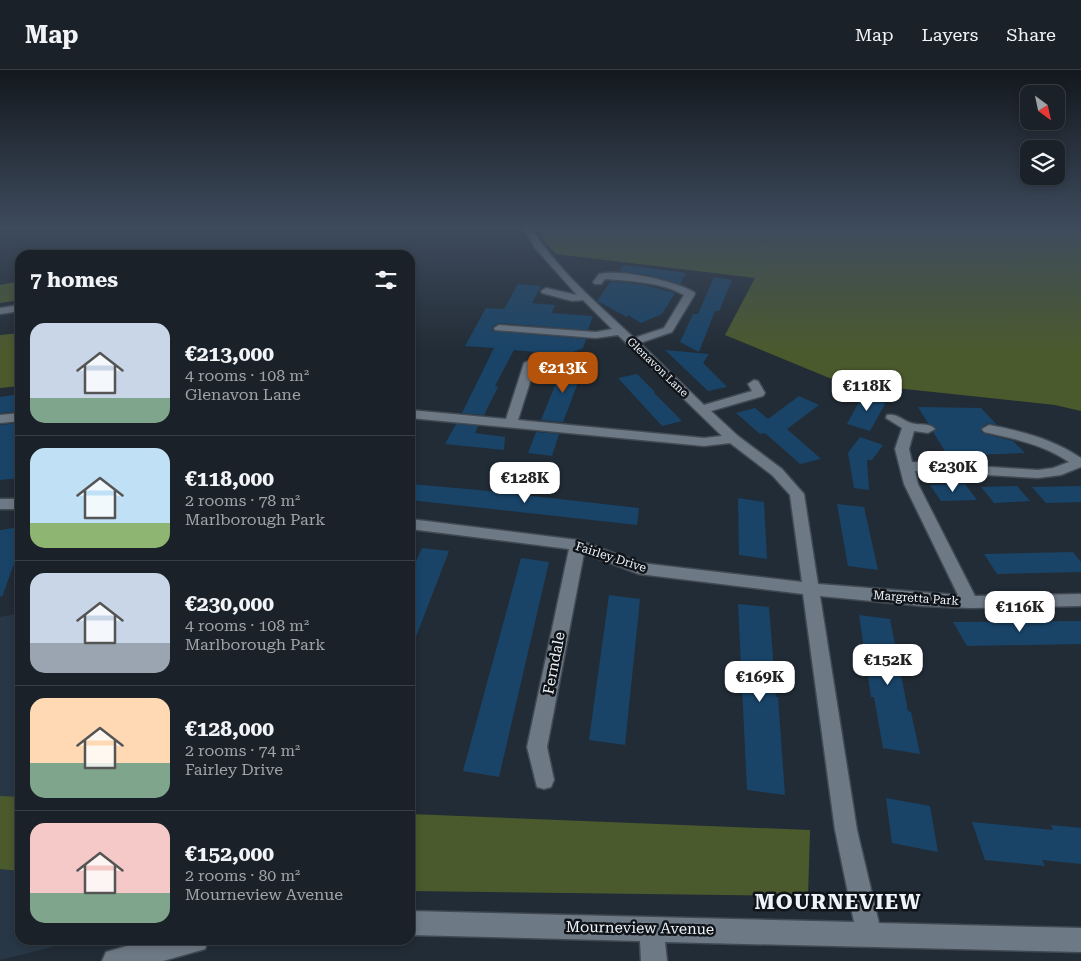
<!DOCTYPE html>
<meta charset="utf-8">
<style>
body{margin:0;font-family:"Roboto Serif",serif;background:#272e34;color:#f1f3f6;height:100vh;display:flex;flex-direction:column;font-size:19px;white-space:nowrap}
*{box-sizing:border-box;margin:0}
p{font-size:16px;color:#9fa3a8}
.icon{flex:none;width:28px;height:28px;fill:none;stroke:currentColor;stroke-width:2;stroke-linecap:round;stroke-linejoin:round}
.map{position:relative;flex:1;overflow:hidden}
.sheet{position:absolute;left:15px;top:180px;width:400px;height:695px;display:flex;flex-direction:column;background:#1a2128;border-radius:15px;box-shadow:0 2px 8px #0003,0 0 0 1px #383e45}
.sheet>*{flex:none}
.needle{width:32px;rotate:147deg}
.controls{position:absolute;left:1020px;top:15px;display:grid;gap:10px}
.controls a{display:grid;place-items:center;width:45px;height:45px;border-radius:10px;background:#1a2128;box-shadow:0 2px 8px #0003,0 0 0 1px #383e45;font-size:25px}
.price{position:absolute;translate:-50% -42px;padding:0 11px;border-radius:10px;background:#fff;color:#222;font-size:16px;line-height:32px;filter:drop-shadow(0 1px 2px #0008)}
.price::after{content:'';position:absolute;left:50%;top:30px;width:15px;height:11px;margin-left:-8px;background:inherit;clip-path:polygon(0 0,100% 0,50% 100%)}
.price.on{background:#b45309;color:#fff}
ul{padding:0;list-style:none}
li{display:flex;align-items:center;gap:15px;height:125px;padding:0 15px}
li+li{border-top:1px solid #383e45}
li span{display:grid;place-items:center;flex:none;width:140px;height:100px;border-radius:15px;color:#555}
li>.icon{margin-inline-start:auto}
span .icon{width:60px;height:60px;fill:#fffc;stroke-width:1}
li b{font-size:21px}
h2{display:flex;justify-content:space-between;align-items:center;height:60px;padding:0 15px;font-size:21px}
header{display:flex;align-items:center;gap:30px;box-sizing:border-box;height:70px;padding:0 25px;background:#1a2128;border-bottom:1px solid #383e45}
header strong{font-size:24px}
nav{display:flex;gap:28px;margin-inline-start:auto;font-size:18px}
.map>svg:first-child{display:block}
.built{fill:#283746}
.green{fill:#4b5a2d}
.building{fill:#194468}
.lines{fill:none;stroke-linecap:round;stroke-linejoin:round}
.street-casing{stroke:#414a53;stroke-width:3}
.street{fill:#6d7985;fill-rule:evenodd}
.labels{text-anchor:middle;stroke-width:5;stroke-linejoin:round;paint-order:stroke}
.far-street-label{font-size:11px;fill:#ecf3fa;stroke:#101419}
.street-label{font-size:12px;fill:#ecf3fa;stroke:#101419}
.near-street-label{font-size:15px;fill:#ecf3fa;stroke:#101419}
.near-district-label{font-size:21px;font-weight:bold;letter-spacing:1px;fill:#ecf3fa;stroke:#101419}
</style>
<header>
<strong>Map</strong>
<nav><a>Map</a><a>Layers</a><a>Share</a></nav>
</header>
<div class="map">
<svg width="1081" height="891" viewBox="0 0 1081 891">
<rect width="100%" height="100%" fill="#222c36"/>
<!-- built -->
<path class="built" d="M20 543V870H80L0 890V547Z"/>
<!-- green -->
<g class="green">
<path d="M535 157H1081V341L1055 335 839 312 725 265 755 208 556 184 544 171Z"/>
<path d="M20 211V230L0 233V215Z"/>
<path d="M20 263V316L0 318V265Z"/>
<path d="M0 726 20 727V801L0 799Z"/>
<path d="M410 744 810 760 808 826 410 821Z"/>
</g>
<!-- building -->
<g class="building">
<path d="M623 195 672 201 686 203 680 214 648 205 619 201Z"/>
<path d="M714 207 732 210 719 241H715L699 282 680 272 693 244H698Z"/>
<path d="M611 211 645 215 675 223 662 244 641 253 628 245 627 247 597 231Z"/>
<path d="M518 214 541 216 532 233 555 235 552 243 593 246 588 260 499 253 492 257 493 261 586 269 583 278 566 285 514 280 495 316 498 317 484 345 462 343 494 278 465 276 486 238 504 239Z"/>
<path d="M665 280 709 284 703 293 727 317 708 321Z"/>
<path d="M585 294 563 352 541 350 562 298Z"/>
<path d="M637 304 655 322 654 323 682 351 662 356 618 308Z"/>
<path d="M20 324V341L0 343V327Z"/>
<path d="M863 325 881 326 885 334 870 361 847 354Z"/>
<path d="M799 326 819 335 787 359 821 389 800 394 765 363 760 364 736 343 755 338 768 349Z"/>
<path d="M918 337 981 338 997 355 988 353 980 359 982 363 1013 371 1025 383 948 386 933 362 936 358 928 353Z"/>
<path d="M20 353V408L0 410V355Z"/>
<path d="M456 354 478 356 475 363 505 367 504 380 445 374Z"/>
<path d="M536 362 559 364 552 386 528 383Z"/>
<path d="M860 367 883 375 872 390H867L869 420 854 418 848 383Z"/>
<path d="M410 414 479 420 639 438 637 455 410 430Z"/>
<path d="M965 414 977 430 941 431 930 415Z"/>
<path d="M1017 416 1030 431 994 433 981 417Z"/>
<path d="M1081 416V432L1046 433 1032 417Z"/>
<path d="M738 428 764 432 767 489 739 485Z"/>
<path d="M837 434 864 437 878 500 848 496Z"/>
<path d="M20 457V477L2 527 0 526V460Z"/>
<path d="M422 478 449 481 412 577H410V505Z"/>
<path d="M1073 482 1081 492V502L997 504 984 484Z"/>
<path d="M521 488 549 492 499 707 463 701Z"/>
<path d="M609 525 640 529 625 675 589 670Z"/>
<path d="M738 534 769 537 776 627H778L785 725 747 720Z"/>
<path d="M859 545 890 549 908 641 911 642 920 684 883 678 874 627H871Z"/>
<path d="M1081 551V574L967 576 953 552Z"/>
<path d="M886 728 930 736 938 782 892 773Z"/>
<path d="M972 752 1053 760 1051 755 1081 758V794L1042 790 1045 796 985 790Z"/>
</g>
<g class="lines">
<defs>
<g id="street">
<path d="M523 157H531C557 200 599 235 634 268L664 258 684 225C661 212 631 211 605 209L601 214H595L593 212 599 204C621 199 674 211 694 222L695 224 672 262 640 273 704 335 752 321 748 314 754 310 758 311 765 323 763 326 711 341 738 366 782 399 804 424 818 514 958 525 904 414 895 379 902 358 886 348 887 345C897 343 902 350 911 353 919 356 928 352 935 359L928 363 914 361 909 379 912 392 1038 400 1053 398 1069 392C1042 374 1015 369 984 362L982 359 989 355C1022 361 1053 369 1081 388V397L1061 405 1038 408 915 401 918 414 975 526 1081 524V536L970 538 923 536 820 526 857 760 879 853 1081 858V882L665 872 667 891H641L640 871 410 865V841L854 852 835 760 803 524 639 504 584 483 547 677 554 710 551 717 544 719 537 717 527 677 569 479 410 459V449L578 470 641 493 802 512 790 425 772 405 730 373 704 376 410 348V340L506 349 524 293 530 290 536 293 518 350 704 368 722 366 618 265 596 268 495 260 494 258 499 255 596 262 612 259 583 230 572 231 542 223 541 221 546 218 577 225 535 178Z"/>
<path d="M20 235V241L0 244V238Z"/>
<path d="M20 343V351L0 353V345Z"/>
<rect x="0" y="429" width="20" height="10"/>
<path d="M148 870H208L205 879 163 891H102L106 882Z"/>
</g>
</defs>
<!-- street casing -->
<use href="#street" class="street-casing"/>
<!-- street -->
<use href="#street" class="street"/>
</g>
<!-- sky -->
<linearGradient id="sky" x2="0" y2="1"><stop stop-color="#13181e"/><stop offset="0.56" stop-color="#3e4b5d"/><stop offset="1" stop-color="#3e4b5d" stop-opacity="0"/></linearGradient>
<rect width="1081" height="282" fill="url(#sky)"/>
<g class="labels">
<!-- far-street labels -->
<g class="far-street-label">
<text transform="translate(658 297) rotate(44)" y="4">Glenavon Lane</text>
</g>
<!-- street labels -->
<g class="street-label">
<text transform="translate(611 487) rotate(18)" y="4">Fairley Drive</text>
<text transform="translate(916 528) rotate(4)" y="4">Margretta Park</text>
</g>
<!-- near-street labels -->
<g class="near-street-label">
<text transform="translate(554 593) rotate(-79)" y="5">Ferndale</text>
<text transform="translate(640 858) rotate(1)" y="5">Mourneview Avenue</text>
</g>
<!-- near-district labels -->
<g class="near-district-label">
<text x="838" y="839">MOURNEVIEW</text>
</g>
</g>
</svg>
<div class="controls">
<a><svg class="needle" viewBox="-14 -14 28 28"><path d="M0-13l5 13h-10z" fill="#e53935"/><path d="M0 13l5-13h-10z" fill="#9fa3a8"/></svg></a>
<a><svg class="icon" aria-label="layers" viewBox="0 0 24 24"><path d="M12 4l9 5-9 5-9-5zM3 14l9 5 9-5"/></svg></a>
</div>
<b class="price on" style="left:563px;top:324px">€213K</b>
<b class="price" style="left:867px;top:342px">€118K</b>
<b class="price" style="left:953px;top:423px">€230K</b>
<b class="price" style="left:525px;top:434px">€128K</b>
<b class="price" style="left:1020px;top:563px">€116K</b>
<b class="price" style="left:888px;top:616px">€152K</b>
<b class="price" style="left:760px;top:633px">€169K</b>
<section class="sheet">
<h2>7 homes<svg class="icon" aria-label="filters" viewBox="0 0 24 24"><path d="M4 7h16M4 17h16"/><circle cx="9" cy="7" r="2"/><circle cx="15" cy="17" r="2"/></svg></h2>
<ul>
<li><span style="background:linear-gradient(#c9d6e8 75%,#7fa58c 0)"><svg class="icon" aria-label="home" viewBox="0 0 24 24"><path d="M3 11l9-7 9 7M6 9v11h12V9"/></svg></span><div><b>€213,000</b><p>4 rooms · 108 m²</p><p>Glenavon Lane</p></div></li>
<li><span style="background:linear-gradient(#bfe0f5 75%,#8fb573 0)"><svg class="icon" aria-label="home" viewBox="0 0 24 24"><path d="M3 11l9-7 9 7M6 9v11h12V9"/></svg></span><div><b>€118,000</b><p>2 rooms · 78 m²</p><p>Marlborough Park</p></div></li>
<li><span style="background:linear-gradient(#c9d6e8 70%,#9aa5b1 0)"><svg class="icon" aria-label="home" viewBox="0 0 24 24"><path d="M3 11l9-7 9 7M6 9v11h12V9"/></svg></span><div><b>€230,000</b><p>4 rooms · 108 m²</p><p>Marlborough Park</p></div></li>
<li><span style="background:linear-gradient(#ffd9b3 65%,#7fa58c 0)"><svg class="icon" aria-label="home" viewBox="0 0 24 24"><path d="M3 11l9-7 9 7M6 9v11h12V9"/></svg></span><div><b>€128,000</b><p>2 rooms · 74 m²</p><p>Fairley Drive</p></div></li>
<li><span style="background:linear-gradient(#f6c9c9 70%,#7fa58c 0)"><svg class="icon" aria-label="home" viewBox="0 0 24 24"><path d="M3 11l9-7 9 7M6 9v11h12V9"/></svg></span><div><b>€152,000</b><p>2 rooms · 80 m²</p><p>Mourneview Avenue</p></div></li>
</ul>
</section>
</div>
